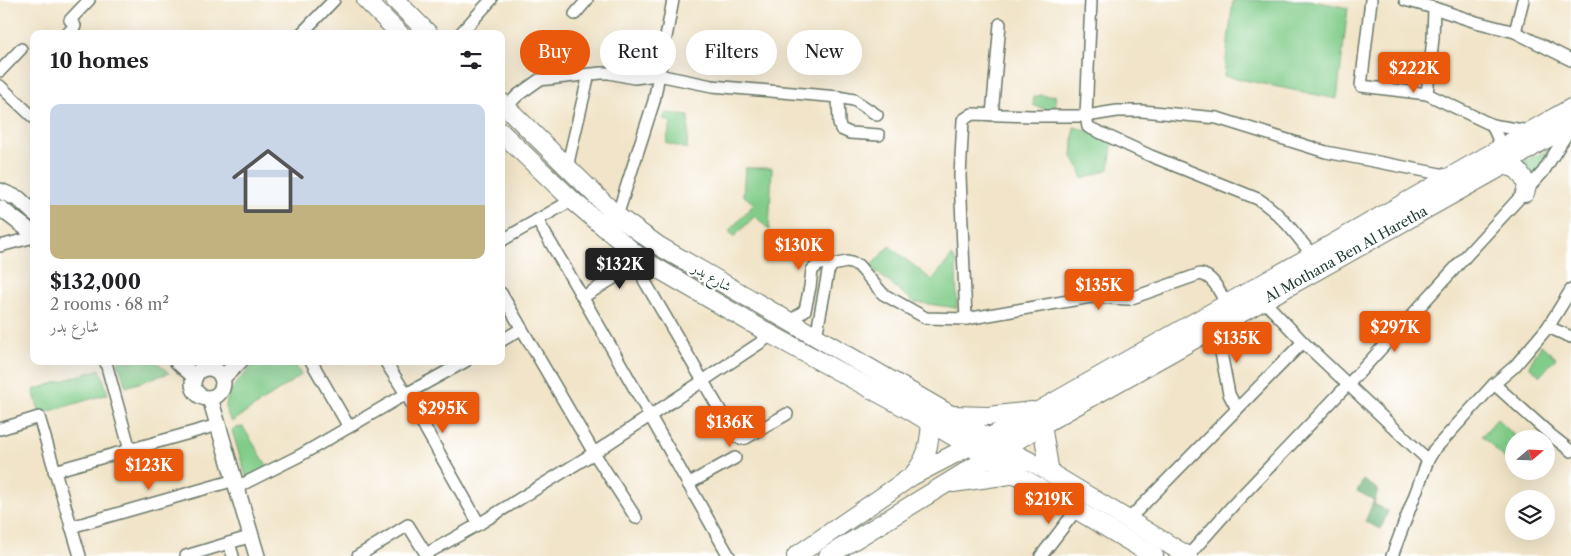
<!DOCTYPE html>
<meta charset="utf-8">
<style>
body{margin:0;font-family:"Libre Caslon Text",Amiri,serif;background:#f2f2f2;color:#202124;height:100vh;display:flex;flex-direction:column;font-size:19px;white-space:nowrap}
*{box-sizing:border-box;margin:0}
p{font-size:16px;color:#757577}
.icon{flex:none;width:28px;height:28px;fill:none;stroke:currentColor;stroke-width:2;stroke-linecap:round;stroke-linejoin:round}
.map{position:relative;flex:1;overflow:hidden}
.drawer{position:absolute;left:30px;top:30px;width:475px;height:335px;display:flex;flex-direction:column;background:#fff;border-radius:10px;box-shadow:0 5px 20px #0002}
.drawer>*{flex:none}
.top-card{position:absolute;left:520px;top:30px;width:475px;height:45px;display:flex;gap:10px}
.needle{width:32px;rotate:71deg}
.tools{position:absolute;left:1505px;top:430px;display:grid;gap:10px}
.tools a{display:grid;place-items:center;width:50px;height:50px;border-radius:50%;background:#fff;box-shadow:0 5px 20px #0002;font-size:25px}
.price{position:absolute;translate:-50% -42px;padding:0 11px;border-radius:5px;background:#ea580c;color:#fff;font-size:16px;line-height:32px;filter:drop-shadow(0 1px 2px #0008)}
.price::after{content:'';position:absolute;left:50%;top:30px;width:15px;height:11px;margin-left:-8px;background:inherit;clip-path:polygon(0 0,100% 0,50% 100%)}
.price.active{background:#222;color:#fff}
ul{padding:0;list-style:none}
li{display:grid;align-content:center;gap:10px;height:265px;padding:0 20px}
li+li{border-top:1px solid #e0e0e0}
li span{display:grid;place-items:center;height:155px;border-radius:10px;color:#555}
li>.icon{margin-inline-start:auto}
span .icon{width:90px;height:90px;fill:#fffc;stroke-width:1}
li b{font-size:21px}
h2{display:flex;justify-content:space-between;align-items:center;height:60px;padding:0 20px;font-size:21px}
.chip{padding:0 18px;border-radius:22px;background:#fff;box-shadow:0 5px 20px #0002;font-size:18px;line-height:45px}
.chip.active{background:#ea580c;color:#fff}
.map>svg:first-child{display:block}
.green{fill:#81cc89;stroke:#50845e}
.forest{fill:#68b075;stroke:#447654}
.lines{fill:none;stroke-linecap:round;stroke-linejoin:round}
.street-casing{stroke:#687768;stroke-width:14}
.secondary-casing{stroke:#687768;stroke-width:18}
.primary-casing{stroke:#687768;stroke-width:20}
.street{stroke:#fff;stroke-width:11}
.secondary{stroke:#fff;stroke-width:15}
.primary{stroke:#fff;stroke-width:18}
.labels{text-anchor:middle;stroke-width:4.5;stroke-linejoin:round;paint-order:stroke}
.street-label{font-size:14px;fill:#1f3d34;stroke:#fff}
</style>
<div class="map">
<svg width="1571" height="556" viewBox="0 0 1571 556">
<rect width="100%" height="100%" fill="#fff"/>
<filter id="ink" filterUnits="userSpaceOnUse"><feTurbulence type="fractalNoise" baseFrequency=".02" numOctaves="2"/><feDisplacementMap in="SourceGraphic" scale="10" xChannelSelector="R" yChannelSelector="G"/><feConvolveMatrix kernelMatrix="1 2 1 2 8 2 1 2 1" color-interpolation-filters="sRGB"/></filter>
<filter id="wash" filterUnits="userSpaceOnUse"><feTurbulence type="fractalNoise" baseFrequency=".0096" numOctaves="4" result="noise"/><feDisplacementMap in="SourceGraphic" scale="20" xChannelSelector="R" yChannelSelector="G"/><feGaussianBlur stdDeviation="1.12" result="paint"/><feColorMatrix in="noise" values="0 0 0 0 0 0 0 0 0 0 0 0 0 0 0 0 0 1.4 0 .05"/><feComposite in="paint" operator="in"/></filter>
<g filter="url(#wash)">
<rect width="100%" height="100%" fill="#f1e4c8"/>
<!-- green -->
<g class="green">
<path d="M1233 0H1309L1348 8 1337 99 1224 76Z"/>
<path d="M1041 95 1048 96 1055 95 1056 104 1053 112 1033 105 1034 97Z"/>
<path d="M666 113 689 116 687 149 666 143 671 122 663 119Z"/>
<path d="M1074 127 1113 138 1109 169 1083 179 1079 167 1072 157Z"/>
<path d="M1554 148 1530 183 1515 165Z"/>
<path d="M745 168H772L769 230 755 216 734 237 729 231 754 204 743 195Z"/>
<path d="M889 246 932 280 952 256 956 261 957 308 914 302 870 267Z"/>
<path d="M1541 345 1556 358 1540 376 1529 366Z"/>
<path d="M118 361H156L169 373 126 387Z"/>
<path d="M257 361H293L301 375 232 422C214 398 242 378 257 361Z"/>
<path d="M100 369 108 394 40 414 33 390Z"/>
<path d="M1497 419 1515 436 1512 441 1513 443 1510 449 1514 452V468L1482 436Z"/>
<path d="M243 427 268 467 247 479 232 431 236 428Z"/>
</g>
<!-- forest -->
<path class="forest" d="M1363 480 1378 489 1374 504 1388 511 1381 529 1365 522 1374 500 1357 491Z"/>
</g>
<g filter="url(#ink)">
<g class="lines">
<defs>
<g id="street">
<path d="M1371 0 1361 86 1427 94"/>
<path d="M1405 0 1434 8 1476 22 1515 32 1571 60"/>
<path d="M1434 8 1433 38 1427 94 1492 125 1529 131"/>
<path d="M575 14 587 0"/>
<path d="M1515 32 1523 0"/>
<path d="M67 34 75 26 70 20 89 0"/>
<path d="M301 34 334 0"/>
<path d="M460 34 491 0"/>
<path d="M0 71 21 49"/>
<path d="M0 86 34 118"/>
<path d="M838 97 839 124 841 129 850 133 879 135"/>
<path d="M506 107 518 95 539 80 601 73H609L634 78 658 75 712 86 838 97 854 100 877 115"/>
<path d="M992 115 1000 24"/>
<path d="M1492 125 1502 147"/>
<path d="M567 167 589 74"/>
<path d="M617 216 654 101 673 0"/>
<path d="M537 220C604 331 665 444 729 556"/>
<path d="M501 241 572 200"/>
<path d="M0 246 34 237"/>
<path d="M1312 255C1296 234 1280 213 1258 199L1151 156 1088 127 1086 116 1117 111H1142L1217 118 1326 152 1451 176"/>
<path d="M501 293 594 453 772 335"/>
<path d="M583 297 643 260 644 280 735 436 741 439 746 438 787 414"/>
<path d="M1263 300 1303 342 1428 460"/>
<path d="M966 319 1091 297 1129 299 1200 274C1214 276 1220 293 1226 304"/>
<path d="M790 322 805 310 810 287 812 270 821 263 832 265 847 262 858 265 883 294 926 318 966 319 960 176 963 120 972 114 1032 116H1086L1091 0"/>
<path d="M1216 327 1229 394 1237 409"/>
<path d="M1548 327 1571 337"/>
<path d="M816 337 828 272 832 265"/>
<path d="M501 341 521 329"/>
<path d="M311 361 349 427 406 394 385 361"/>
<path d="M466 361 406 394 479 524"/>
<path d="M106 363 130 450"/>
<path d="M1494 384 1552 436 1571 451"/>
<path d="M0 429 39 417 80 556"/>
<path d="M54 471 218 425"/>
<path d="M688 484 735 458"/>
<path d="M237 487 299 456 349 427"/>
<path d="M1128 520 1303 342"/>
<path d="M71 527 235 480"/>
<path d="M229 543 233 556"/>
<path d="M186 556 252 536"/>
<path d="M358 556 408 525 426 554 479 524 594 453 636 518"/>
<path d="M1041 556 1077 509"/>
<path d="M1188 556 1234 504 1358 374 1543 172 1571 127"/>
<path d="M1392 556 1428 460 1434 450 1494 384 1515 366 1548 327 1571 290"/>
</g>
<g id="secondary">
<path d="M0 191 19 199 34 213"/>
<path d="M0 208 34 234"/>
<path d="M177 361 195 377"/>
<circle cx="208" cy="383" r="15"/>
<path d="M222 378 240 361"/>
<path d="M210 398 257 556"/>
</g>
<g id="primary">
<path d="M366 0 400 34"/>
<path d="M395 0 429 34"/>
<path d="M501 102 617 216 659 246 951 415 1004 448 1039 466 1188 556"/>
<path d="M501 132 572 200 643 260 772 335 904 407 1154 556"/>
<path d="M1503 166C1518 166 1522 174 1527 186L1525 193"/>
<path d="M953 415 988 416 1032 411"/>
<path d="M1042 425 1050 473"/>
<path d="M913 475C928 457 929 445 931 423"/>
<path d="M953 483 1017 474"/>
<path d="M796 556 912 476 970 446 1002 431 1040 410 1571 108"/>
<path d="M828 556 1042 425 1503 166 1534 146 1571 125"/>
</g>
</defs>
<!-- street casing -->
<use href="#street" class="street-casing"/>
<!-- secondary casing -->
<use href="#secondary" class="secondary-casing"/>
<!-- primary casing -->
<use href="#primary" class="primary-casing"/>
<!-- street -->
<use href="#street" class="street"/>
<!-- secondary -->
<use href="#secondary" class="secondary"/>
<!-- primary -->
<use href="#primary" class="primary"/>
</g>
</g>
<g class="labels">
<!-- street labels -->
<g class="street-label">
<text transform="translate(1346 254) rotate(-29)" y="5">Al Mothana Ben Al Haretha</text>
<text transform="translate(712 277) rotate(30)" y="5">شارع بدر</text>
</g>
</g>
</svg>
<div class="tools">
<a><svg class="needle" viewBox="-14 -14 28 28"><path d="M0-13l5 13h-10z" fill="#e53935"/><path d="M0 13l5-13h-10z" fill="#757577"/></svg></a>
<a><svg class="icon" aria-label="layers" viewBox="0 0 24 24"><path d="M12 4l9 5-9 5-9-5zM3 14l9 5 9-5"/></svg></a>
</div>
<b class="price" style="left:1414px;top:94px">$222K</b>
<b class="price" style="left:799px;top:271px">$130K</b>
<b class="price active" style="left:620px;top:290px">$132K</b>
<b class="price" style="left:1099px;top:311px">$135K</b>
<b class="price" style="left:1395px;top:353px">$297K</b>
<b class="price" style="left:1237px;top:364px">$135K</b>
<b class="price" style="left:443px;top:434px">$295K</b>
<b class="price" style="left:730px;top:448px">$136K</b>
<b class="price" style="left:149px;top:491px">$123K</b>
<b class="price" style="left:1049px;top:525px">$219K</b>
<div class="top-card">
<a class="chip active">Buy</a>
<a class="chip">Rent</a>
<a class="chip">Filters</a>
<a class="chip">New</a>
</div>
<section class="drawer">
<h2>10 homes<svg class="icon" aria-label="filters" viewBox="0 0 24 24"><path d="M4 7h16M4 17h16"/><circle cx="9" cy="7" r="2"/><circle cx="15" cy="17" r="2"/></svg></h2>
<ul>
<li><span style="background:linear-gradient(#c9d6e8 65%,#c2b280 0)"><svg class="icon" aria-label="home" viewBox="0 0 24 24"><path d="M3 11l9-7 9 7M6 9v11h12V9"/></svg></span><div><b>$132,000</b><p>2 rooms · 68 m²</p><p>شارع بدر</p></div></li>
</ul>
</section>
</div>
